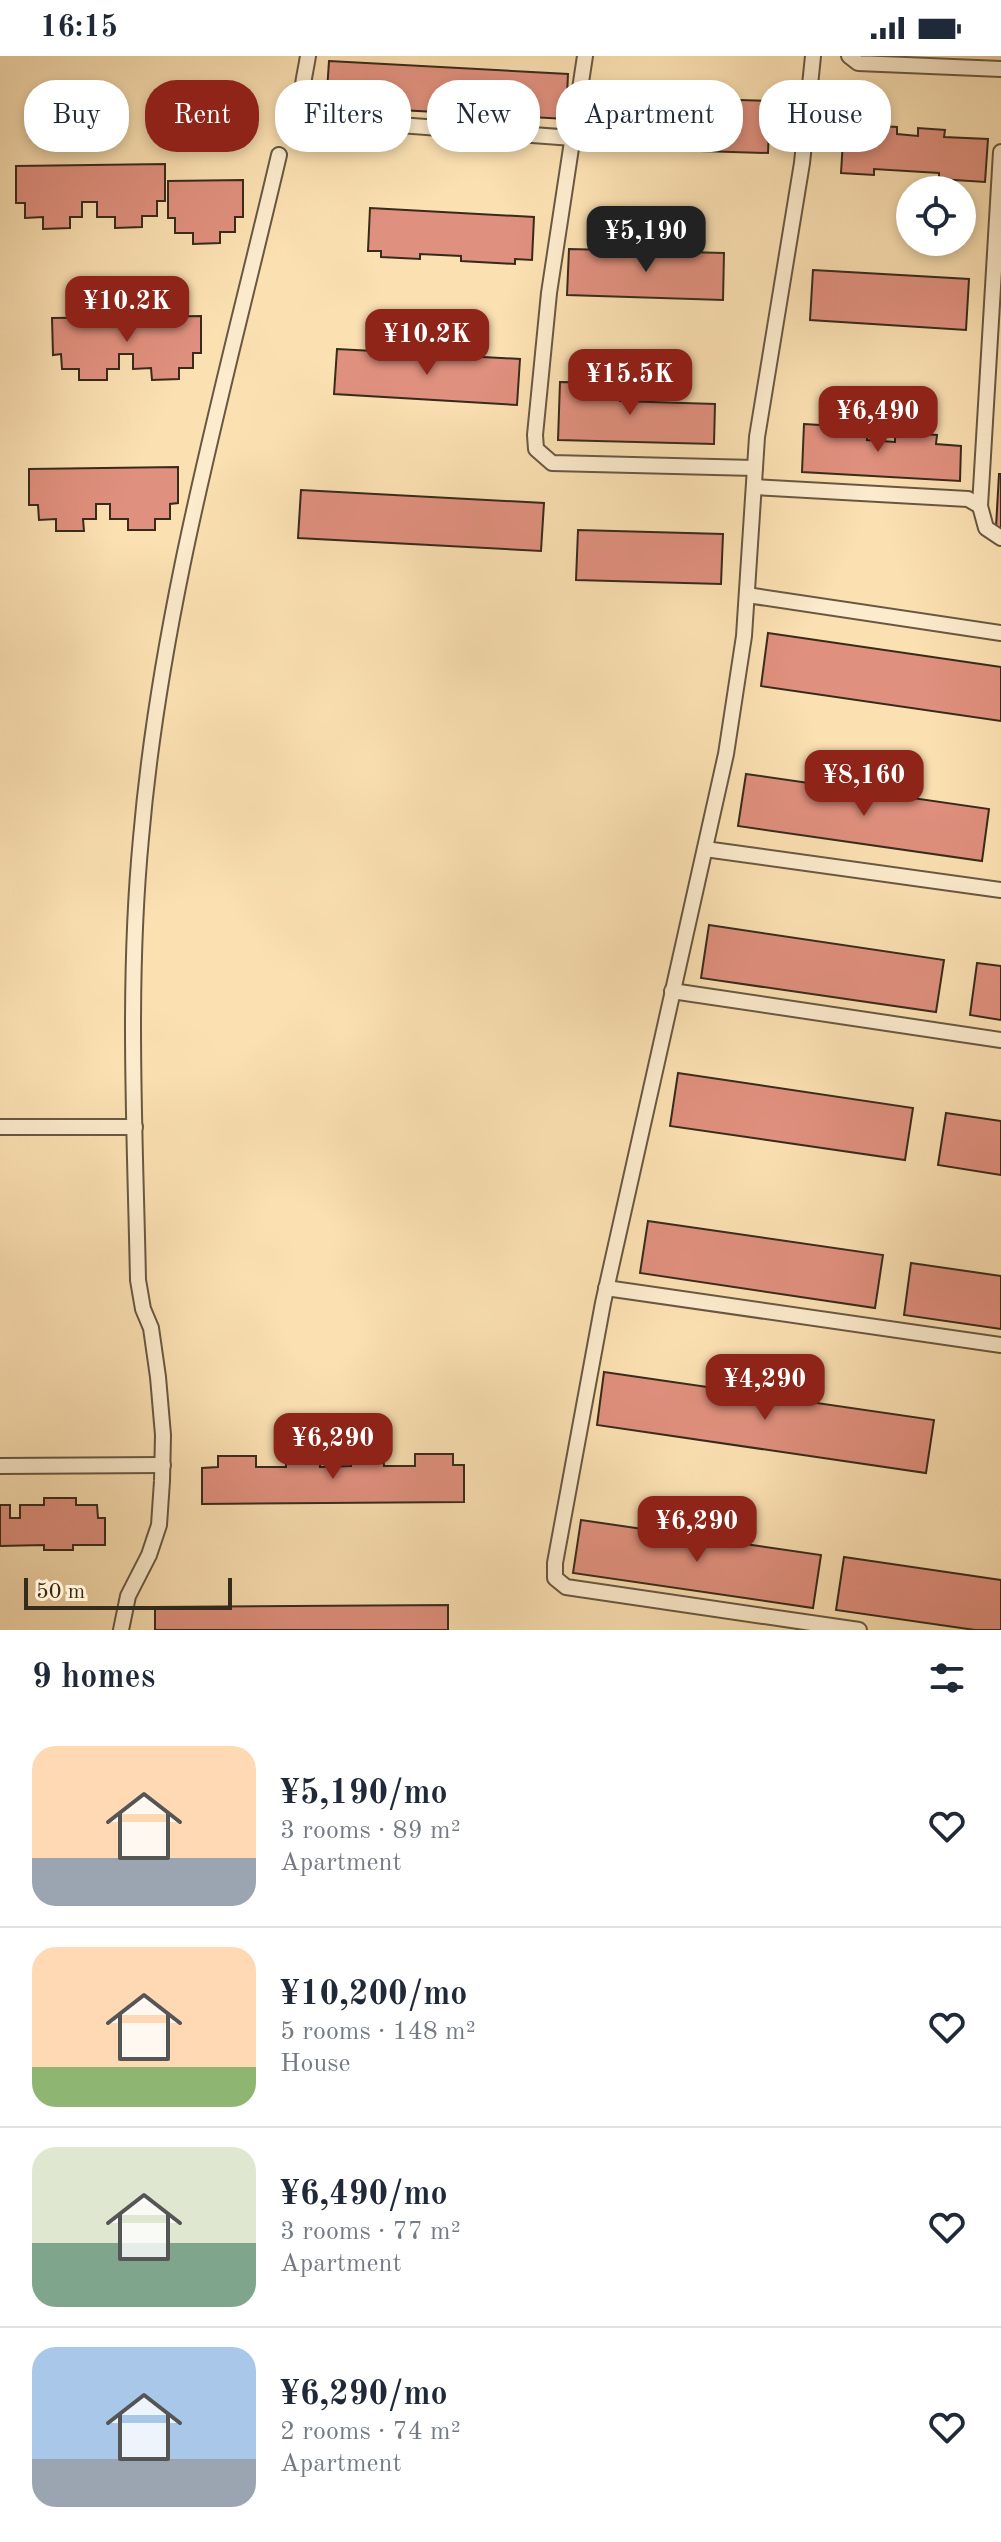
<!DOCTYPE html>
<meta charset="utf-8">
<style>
body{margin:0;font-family:"Old Standard TT",serif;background:#f6f6f7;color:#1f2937;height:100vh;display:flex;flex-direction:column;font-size:30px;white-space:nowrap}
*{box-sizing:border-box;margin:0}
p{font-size:26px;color:#747a83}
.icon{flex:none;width:44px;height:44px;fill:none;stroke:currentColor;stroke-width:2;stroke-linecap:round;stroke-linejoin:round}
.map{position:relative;height:1574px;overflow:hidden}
.sheet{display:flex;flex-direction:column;background:#fff;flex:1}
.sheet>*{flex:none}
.banner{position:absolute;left:24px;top:24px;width:954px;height:72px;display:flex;gap:16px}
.tools{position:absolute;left:896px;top:120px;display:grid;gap:16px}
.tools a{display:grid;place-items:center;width:80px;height:80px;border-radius:50%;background:#fff;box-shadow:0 4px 12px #0003;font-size:40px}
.scale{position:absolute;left:24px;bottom:20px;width:208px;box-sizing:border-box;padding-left:8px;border:4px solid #372b1c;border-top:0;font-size:22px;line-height:28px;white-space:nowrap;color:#372b1c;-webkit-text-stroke:6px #fcebcd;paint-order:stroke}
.price{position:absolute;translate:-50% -68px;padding:0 18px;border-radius:16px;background:#8f2418;color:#fff;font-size:26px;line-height:52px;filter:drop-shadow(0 2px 4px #0008)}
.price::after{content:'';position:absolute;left:50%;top:48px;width:24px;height:18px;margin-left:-12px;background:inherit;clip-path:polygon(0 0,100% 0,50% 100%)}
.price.active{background:#222;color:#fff}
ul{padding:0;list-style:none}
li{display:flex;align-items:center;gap:24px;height:200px;padding:0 32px}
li+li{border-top:2px solid #e0e1e3}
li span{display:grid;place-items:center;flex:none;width:224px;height:160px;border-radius:24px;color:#555}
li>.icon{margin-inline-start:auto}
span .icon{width:96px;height:96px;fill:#fffc;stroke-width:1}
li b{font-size:34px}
h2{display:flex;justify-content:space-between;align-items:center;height:96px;padding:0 32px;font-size:34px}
.chip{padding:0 28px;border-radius:32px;background:#fff;box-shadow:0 4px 12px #0003;font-size:28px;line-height:72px}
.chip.active{background:#8f2418;color:#fff}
.status{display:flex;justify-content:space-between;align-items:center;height:56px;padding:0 40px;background:#fff;direction:ltr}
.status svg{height:22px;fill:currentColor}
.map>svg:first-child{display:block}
.building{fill:#e0907e;stroke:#372b1c;stroke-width:2}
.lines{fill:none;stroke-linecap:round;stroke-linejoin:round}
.service-casing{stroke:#685842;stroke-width:18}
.service{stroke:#fcebcd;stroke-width:14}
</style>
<div class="status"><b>16:15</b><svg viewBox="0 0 49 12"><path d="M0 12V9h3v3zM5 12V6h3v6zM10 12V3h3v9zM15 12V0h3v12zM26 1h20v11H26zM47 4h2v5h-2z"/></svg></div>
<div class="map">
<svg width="1001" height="1574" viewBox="0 0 1001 1574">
<rect width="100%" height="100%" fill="#fbe0b2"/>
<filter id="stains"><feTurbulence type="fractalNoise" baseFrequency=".0025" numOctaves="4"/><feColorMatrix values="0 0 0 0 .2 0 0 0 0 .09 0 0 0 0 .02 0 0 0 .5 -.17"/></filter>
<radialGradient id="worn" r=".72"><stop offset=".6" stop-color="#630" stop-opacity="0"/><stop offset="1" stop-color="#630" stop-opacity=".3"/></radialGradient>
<!-- building -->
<g class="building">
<path d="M329 5 568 18 566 63 326 50Z"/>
<path d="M607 40 770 45 768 97 605 92Z"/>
<path d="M844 68 897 71V78L918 80V72L945 74 944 81 988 83 985 126 939 123V117L874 113V119L841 117Z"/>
<path d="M165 108V145H157V160H142V171L115 172V161H97V146H82V161H70V172L43 173V161L25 162V147H16V110Z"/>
<path d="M243 124V161H235V176H220V187L193 188V177H175V162H168V125Z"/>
<path d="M370 152 534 161 532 204 515 203V208L461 205V200L420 198V203L381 201V195H368Z"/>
<path d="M569 193 724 197 723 244 567 239Z"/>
<path d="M813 214 969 223 966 274 810 264Z"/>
<path d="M201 260V297H193V312H179V323L152 324 151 312 133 313V298H119V313H107V324H79V313H62L61 298 53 299 52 262Z"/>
<path d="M337 293 520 303 517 349 334 338Z"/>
<path d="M560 326 621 327 620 345 715 348 714 388 558 384Z"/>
<path d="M804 368 868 372 867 384 895 386V376L937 379 936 388 961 390 960 425 802 416Z"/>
<path d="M178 411V447L170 448V463H155V474H128V463H110V448H96V463H83L84 475H56V463L39 464 38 449H29V413Z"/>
<path d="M999 418H1001V472L996 471Z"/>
<path d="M301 434 544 447 541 495 298 482Z"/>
<path d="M578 474 723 478 721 528 576 524Z"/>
<path d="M768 577 1001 611V665L761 630Z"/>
<path d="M746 718 989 753 982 805 738 770Z"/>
<path d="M709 869 944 904 936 956 701 922Z"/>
<path d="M977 907 1001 910V964L970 959Z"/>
<path d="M678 1017 913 1052 905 1104 670 1070Z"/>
<path d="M946 1057 1001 1065V1119L938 1109Z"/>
<path d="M648 1165 883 1199 875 1252 640 1217Z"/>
<path d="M911 1207 1001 1220V1273L904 1259Z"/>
<path d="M604 1316 934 1364 926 1417 597 1369Z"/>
<path d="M415 1398H453V1409H464V1446L202 1448V1412L218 1411V1400H256V1411H286V1399H320V1411L351 1410 350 1399H383L384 1410H415Z"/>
<path d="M44 1442H76V1449H97L98 1462H105V1489H73V1494H44V1489L0 1490V1449H10V1462H20V1449H44Z"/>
<path d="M581 1464 821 1499 813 1552 573 1517Z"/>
<path d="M844 1501 1001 1524V1574H975L836 1554Z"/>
<path d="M448 1549V1574H155V1551Z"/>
</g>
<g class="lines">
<defs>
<g id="service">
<path d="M308 0C303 33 291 55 332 64L573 82"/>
<path d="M585 0 549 237 535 379 536 393 552 407 755 412"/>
<path d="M813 0 802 107 757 381 744 580 726 698 603 1247 555 1507V1522L566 1531 859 1574"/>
<path d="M849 0 858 7 1001 13"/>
<path d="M754 431 968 443 980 450 986 472 1001 482"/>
<path d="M980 450 1001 96"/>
<path d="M747 539 1001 577"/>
<path d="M705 793 1001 834"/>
<path d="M672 935 1001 984"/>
<path d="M0 1071H135"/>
<path d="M606 1232 1001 1289"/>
<path d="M0 1410 163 1409"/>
<path d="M121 1574 128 1540 149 1499 159 1469 162 1425 163 1379 158 1321 151 1272 143 1253 138 1224C135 1076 127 929 141 782 161 550 226 325 279 99"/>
</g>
</defs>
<!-- service casing -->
<use href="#service" class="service-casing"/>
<!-- service -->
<use href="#service" class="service"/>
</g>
<rect width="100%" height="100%" filter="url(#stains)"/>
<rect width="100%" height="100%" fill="url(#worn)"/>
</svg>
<div class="tools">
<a><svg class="icon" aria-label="locate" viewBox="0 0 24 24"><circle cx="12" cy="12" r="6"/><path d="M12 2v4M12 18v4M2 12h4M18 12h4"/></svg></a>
</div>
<div class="scale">50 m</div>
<b class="price active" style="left:646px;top:218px">¥5,190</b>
<b class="price" style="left:127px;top:288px">¥10.2K</b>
<b class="price" style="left:427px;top:321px">¥10.2K</b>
<b class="price" style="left:630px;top:361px">¥15.5K</b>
<b class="price" style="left:878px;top:398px">¥6,490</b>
<b class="price" style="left:864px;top:762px">¥8,160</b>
<b class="price" style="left:765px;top:1366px">¥4,290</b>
<b class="price" style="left:333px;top:1425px">¥6,290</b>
<b class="price" style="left:697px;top:1508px">¥6,290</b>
<div class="banner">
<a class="chip">Buy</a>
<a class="chip active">Rent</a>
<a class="chip">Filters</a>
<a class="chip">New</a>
<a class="chip">Apartment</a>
<a class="chip">House</a>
</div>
</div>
<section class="sheet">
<h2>9 homes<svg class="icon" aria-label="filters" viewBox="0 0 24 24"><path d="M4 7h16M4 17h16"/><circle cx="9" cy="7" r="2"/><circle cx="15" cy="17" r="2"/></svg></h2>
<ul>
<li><span style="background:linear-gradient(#ffd9b3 70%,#9aa5b1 0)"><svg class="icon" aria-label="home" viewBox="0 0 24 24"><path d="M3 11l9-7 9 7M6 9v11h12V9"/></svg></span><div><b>¥5,190/mo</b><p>3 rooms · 89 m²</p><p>Apartment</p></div><svg class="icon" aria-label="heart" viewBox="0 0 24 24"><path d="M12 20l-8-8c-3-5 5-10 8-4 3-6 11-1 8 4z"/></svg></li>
<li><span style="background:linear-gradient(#ffd9b3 75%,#8fb573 0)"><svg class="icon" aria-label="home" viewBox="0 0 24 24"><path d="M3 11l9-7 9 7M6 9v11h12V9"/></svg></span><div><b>¥10,200/mo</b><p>5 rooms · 148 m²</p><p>House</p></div><svg class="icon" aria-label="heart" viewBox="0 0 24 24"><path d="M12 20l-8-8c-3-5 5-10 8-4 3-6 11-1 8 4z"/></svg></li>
<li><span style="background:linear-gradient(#dfe7d0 60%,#7fa58c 0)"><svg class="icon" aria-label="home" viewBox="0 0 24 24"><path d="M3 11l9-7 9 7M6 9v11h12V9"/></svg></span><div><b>¥6,490/mo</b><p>3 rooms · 77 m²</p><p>Apartment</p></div><svg class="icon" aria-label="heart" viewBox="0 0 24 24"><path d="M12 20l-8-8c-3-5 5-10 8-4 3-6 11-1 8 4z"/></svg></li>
<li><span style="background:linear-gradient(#a9c7e8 70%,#9aa5b1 0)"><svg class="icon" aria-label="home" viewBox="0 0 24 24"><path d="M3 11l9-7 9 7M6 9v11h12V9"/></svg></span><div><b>¥6,290/mo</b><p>2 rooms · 74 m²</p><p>Apartment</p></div><svg class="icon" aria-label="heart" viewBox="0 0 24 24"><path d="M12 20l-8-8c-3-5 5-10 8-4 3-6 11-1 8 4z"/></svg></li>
</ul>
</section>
